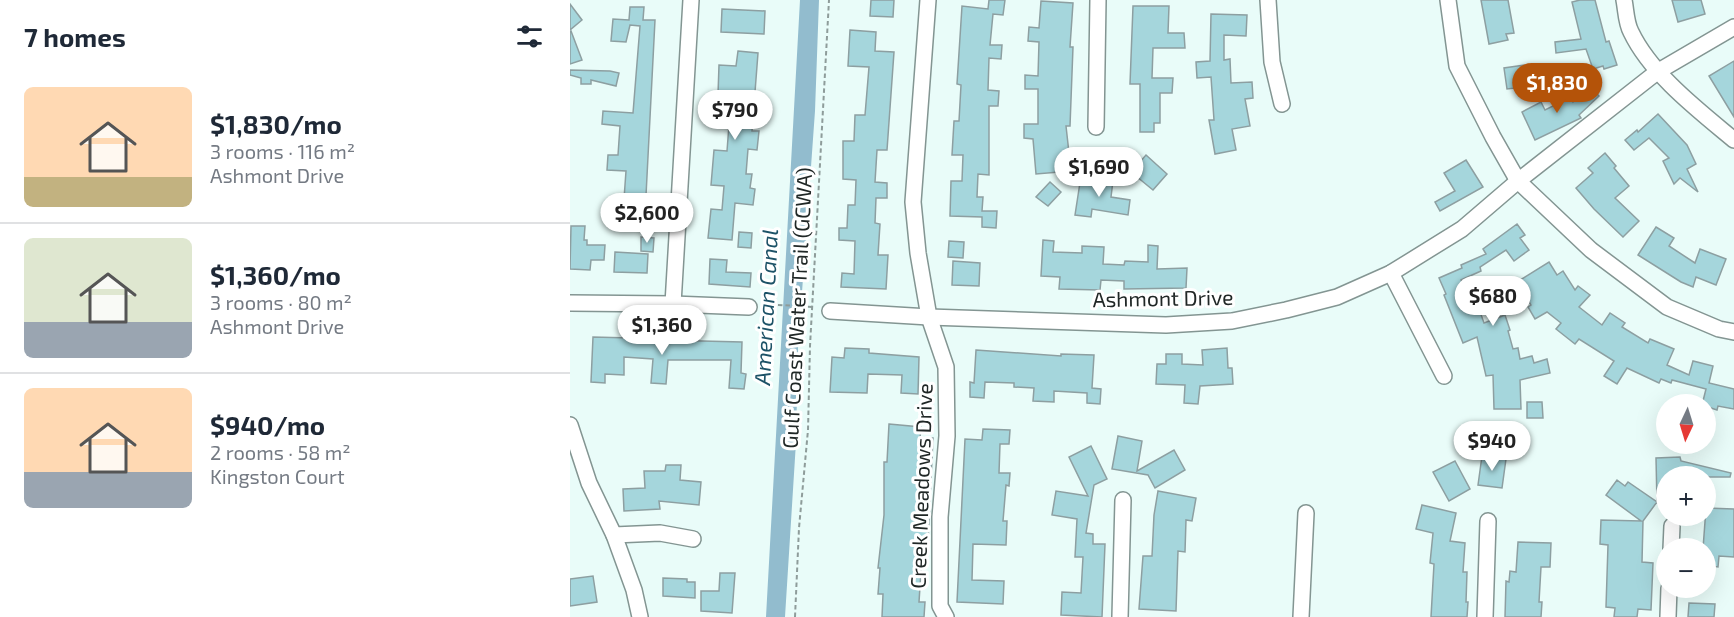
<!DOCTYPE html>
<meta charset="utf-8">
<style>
body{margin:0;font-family:"Exo 2",sans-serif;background:#f2f2f3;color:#1f2937;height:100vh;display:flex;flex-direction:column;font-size:22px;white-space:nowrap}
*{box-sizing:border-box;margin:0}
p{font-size:20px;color:#747a83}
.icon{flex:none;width:33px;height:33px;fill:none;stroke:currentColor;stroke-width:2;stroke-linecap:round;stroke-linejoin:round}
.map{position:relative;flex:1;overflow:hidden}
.drawer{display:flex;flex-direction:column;background:#fff;width:570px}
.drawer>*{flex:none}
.needle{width:39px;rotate:184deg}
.tools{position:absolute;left:1086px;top:394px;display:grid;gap:12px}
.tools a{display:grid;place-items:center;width:60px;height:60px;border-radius:50%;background:#fff;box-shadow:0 6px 24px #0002;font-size:30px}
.price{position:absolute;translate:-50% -51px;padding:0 14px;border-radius:21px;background:#fff;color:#222;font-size:20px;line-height:39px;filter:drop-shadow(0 2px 3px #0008)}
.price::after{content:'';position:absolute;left:50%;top:36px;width:18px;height:14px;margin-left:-9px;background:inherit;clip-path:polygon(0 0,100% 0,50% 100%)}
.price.on{background:#b45309;color:#fff}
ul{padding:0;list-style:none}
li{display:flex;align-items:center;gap:18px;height:150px;padding:0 24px}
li+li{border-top:2px solid #e0e1e3}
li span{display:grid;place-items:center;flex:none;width:168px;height:120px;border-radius:9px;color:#555}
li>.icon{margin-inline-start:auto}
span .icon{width:72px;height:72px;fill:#fffc;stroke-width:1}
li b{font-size:26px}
h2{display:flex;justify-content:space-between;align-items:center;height:72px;padding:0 24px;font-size:26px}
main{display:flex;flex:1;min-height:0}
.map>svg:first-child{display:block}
.water{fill:#92bcce}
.building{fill:#a5d6dc;stroke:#8d9fa1;stroke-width:1.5}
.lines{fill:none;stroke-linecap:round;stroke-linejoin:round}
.street-casing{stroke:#839592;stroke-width:18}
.path{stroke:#8e9c9a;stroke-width:2;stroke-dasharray:4.5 3;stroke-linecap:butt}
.street{stroke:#fff;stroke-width:15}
.labels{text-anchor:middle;stroke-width:6;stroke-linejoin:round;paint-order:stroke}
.street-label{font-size:21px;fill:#202726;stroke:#fff}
.water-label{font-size:22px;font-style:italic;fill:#1d5267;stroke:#fff}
</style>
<main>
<section class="drawer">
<h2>7 homes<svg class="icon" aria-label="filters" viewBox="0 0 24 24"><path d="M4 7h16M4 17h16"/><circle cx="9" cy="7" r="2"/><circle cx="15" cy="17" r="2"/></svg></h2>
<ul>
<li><span style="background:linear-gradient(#ffd9b3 75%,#c2b280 0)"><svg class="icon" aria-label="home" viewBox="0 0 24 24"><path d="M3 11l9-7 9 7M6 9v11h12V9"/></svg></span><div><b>$1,830/mo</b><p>3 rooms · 116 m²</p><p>Ashmont Drive</p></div></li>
<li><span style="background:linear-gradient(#dfe7d0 70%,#9aa5b1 0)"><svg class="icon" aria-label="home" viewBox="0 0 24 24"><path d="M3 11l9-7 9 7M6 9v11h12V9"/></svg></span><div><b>$1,360/mo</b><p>3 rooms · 80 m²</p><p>Ashmont Drive</p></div></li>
<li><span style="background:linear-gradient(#ffd9b3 70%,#9aa5b1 0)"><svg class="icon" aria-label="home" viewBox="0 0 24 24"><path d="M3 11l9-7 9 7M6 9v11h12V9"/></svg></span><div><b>$940/mo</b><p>2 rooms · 58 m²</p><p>Kingston Court</p></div></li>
</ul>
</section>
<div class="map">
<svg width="1164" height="617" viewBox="0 0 1164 617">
<rect width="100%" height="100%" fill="#e9fcf9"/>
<!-- water -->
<path class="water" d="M230 0H249L245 111 228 348 226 442 215 617H196Z"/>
<!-- building -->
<g class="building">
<path d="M301 0H324L323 17 300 16Z"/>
<path d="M419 0H435L433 15 423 14 420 45H432L431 59 419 58 418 90 429 91 428 106H419V175L408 174 407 197H413L412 211H427L426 228 412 227V217L380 216 381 181H392L393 155H382L384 121H389L391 85 387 84 392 6 418 9Z"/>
<path d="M911 0H938L944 33 936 34 938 40 919 44Z"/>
<path d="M1010 0H1025L1036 42 1039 41 1047 65 1034 69 1033 66 1023 69 1016 49 986 53 985 42 1011 39 1002 2Z"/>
<path d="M1102 0H1131L1135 14 1108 22Z"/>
<path d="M471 1 503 3 500 47H503L500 126H496L501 171 466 174 463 139 454 138V124H468V89H455V75L468 76 469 42 458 41 459 27 469 28Z"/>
<path d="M0 4 12 20 0 30Z"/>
<path d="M563 6H599L598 33H614L615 48H583L582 78H603L602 93H590V123H584V132H570V84H560Z"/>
<path d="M60 7H74L73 20H85L75 215 53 213 56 171 37 170 38 155H48L50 126 32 124 33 111 63 113 70 26 60 25 56 42 41 41 43 19 59 20Z"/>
<path d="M152 9 195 11 194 34 151 32Z"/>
<path d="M641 14 677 15 676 36 654 35V60L660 59 661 83 682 82 683 98 675 99 680 126 662 129 666 150 645 154 639 120H644L641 77 627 78 626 62 640 61Z"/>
<path d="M280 30 306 32 305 51 324 52 317 150H307L305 182 317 183V198H306L305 223 310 224 308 255H318L316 289 271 287 272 273 284 274 285 241 269 240V228H277L278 205H285L286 180 273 179V141H284L285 115H295L299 67 278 66Z"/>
<path d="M1 31 12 60 0 64V32Z"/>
<path d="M168 51 188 53 182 131H189L187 150 178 149 176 174H182L180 188 185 189 183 205 165 203 162 240 138 238 141 209 152 210 154 186 141 185 144 150 157 151 159 125 147 124 149 65 166 66Z"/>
<path d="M1164 61V117L1139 76Z"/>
<path d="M954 65 955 73 981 69 984 85 970 88V85L937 89 934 68Z"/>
<path d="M0 70 40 71 49 73 46 86 21 80V84H11V78L0 75Z"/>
<path d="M1021 88 1029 96 1009 115 1011 118 965 140 952 112 971 102 975 110 1001 97 1003 102 1015 91Z"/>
<path d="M1088 114 1117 145 1126 164 1117 169 1128 192 1110 178 1104 184 1093 161 1099 158 1079 138 1064 150 1055 140 1067 130 1068 132Z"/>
<path d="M1035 153 1046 166 1044 168 1059 186 1045 198 1069 221 1053 237 1024 209 1006 188 1023 173 1018 168Z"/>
<path d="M576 155 597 174 583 190 561 172Z"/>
<path d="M896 160 913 187 870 211 865 202 885 191 874 173Z"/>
<path d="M511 176 543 181 541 197 560 200 558 215 522 209 521 217 505 215Z"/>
<path d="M480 182 491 192 478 206 466 197Z"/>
<path d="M947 224 955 235 950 238 959 250 944 261 936 250 910 267 911 271 891 280 898 296 890 302 898 312 908 306 914 323 935 315 940 330 938 331 943 349 948 348 950 359 962 356 964 363 977 359 980 373 950 380 951 409H924L923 375 916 376 907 337 893 343 874 295 876 294 869 278 892 268 891 265 916 254 913 249Z"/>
<path d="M1 226H15L14 240H17V245H35L34 260H21L20 270 0 269Z"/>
<path d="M1086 227 1104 238 1099 246 1125 263 1130 249 1156 259 1146 285 1126 277 1123 287 1111 282 1068 255Z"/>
<path d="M169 232 182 233 181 248 168 247Z"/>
<path d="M71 237 84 238 83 252 71 251Z"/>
<path d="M473 240 484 241 483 252 512 253V246L534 247 533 264 554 265 555 261 578 262V245L588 246 587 269 617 268 616 288 554 289V281L531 280 530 290 489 289 490 277 471 276Z"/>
<path d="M379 241 394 242 393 258 378 257Z"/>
<path d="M45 252 78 254 77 273 44 272Z"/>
<path d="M140 259 157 260 156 272 181 273 180 287 139 284Z"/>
<path d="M383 261 410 263 409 286 382 285Z"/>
<path d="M979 262 987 275 993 271 1005 290 1008 286 1020 295 1009 307 1032 325 1040 313 1055 323 1052 327 1078 343 1080 339 1104 349 1097 365 1119 375 1123 361 1143 366 1139 383 1164 389V409L1148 406 1147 410 1132 405 1136 389 1102 380 1101 383 1091 379 1089 383 1057 368 1047 384 1034 376 1044 361 1009 339 1005 344 986 329 991 323 977 312 965 319 958 307 961 305 947 282Z"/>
<path d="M61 336 92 339V340L172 342 171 373 176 374 174 389 159 388 161 360H98L96 384 81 383 83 359 54 357V375L35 374V383L21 382 23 337 61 338Z"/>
<path d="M275 348 299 349V353L349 357 348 394 331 393 332 375 298 374 297 393 260 392 262 357 274 358Z"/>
<path d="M657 348 658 368H662L663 384 630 386 628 404 614 403 615 385 586 384 587 364H596V354H612V364L633 365 632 350Z"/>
<path d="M406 350 491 356V354L524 355 522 388 531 389 530 404 517 403V393L484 391V402L463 401 464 388 444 387V383L415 382 414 398 400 397V382L404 383Z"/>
<path d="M957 402H972L973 418H957Z"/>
<path d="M319 424 351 427 350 438H363L358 541H353L349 602H355L354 617H312L313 594H308L310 568H308L314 515V462H317Z"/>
<path d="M413 429 440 430 439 444H430L429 473H440L439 486 436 485 433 521H437L436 545 403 544 402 580 434 581 433 604 387 602 395 439 412 440Z"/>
<path d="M548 436 572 441 567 471 604 450 615 470 585 488 578 475 542 469Z"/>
<path d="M521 446 537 479 524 485 516 533 523 534V544H535L532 617 491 615 492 592 511 593 513 557H505L507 519 482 515 486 491 518 496 499 457Z"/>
<path d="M912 456 936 459 932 488 908 485Z"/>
<path d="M1110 457 1111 461 1161 473 1160 477H1096V503H1087L1086 458Z"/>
<path d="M885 461 900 489 879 501 863 472Z"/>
<path d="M96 465H111L110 480 131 482 129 505 89 501 90 509 54 511 53 489 75 488 74 471H95Z"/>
<path d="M1047 480 1055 486 1058 482 1087 502 1073 521 1072 562 1083 563 1081 610 1068 609 1067 617H1044L1045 608 1036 607 1038 545 1030 544 1031 520 1071 521 1036 495Z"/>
<path d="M588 491 626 498 622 521 616 520 615 552 608 551 606 611 569 609 573 556H582L584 515Z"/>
<path d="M852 505 886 513 880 541 895 543 893 572H897L896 602H898L897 617H861L864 564 860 563 863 533 846 529Z"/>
<path d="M1136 508 1164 509V557L1149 556 1148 567 1136 565V549H1133Z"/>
<path d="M948 542 981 543 980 567H971L969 602H972L971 617H935L936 581 939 582 940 571 946 572Z"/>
<path d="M150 573H165L162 613 131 611V591H149Z"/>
<path d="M23 576 27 602 0 606V579Z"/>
<path d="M93 578 117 579V582H125V598L93 596Z"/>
<path d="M1119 603 1145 604 1144 617H1118Z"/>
</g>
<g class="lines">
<defs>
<g id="street">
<path d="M358 0 343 202 348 253 359 317 376 367 377 436 370 517V606L376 617"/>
<path d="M698 0 702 62 712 104"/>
<path d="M878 0 887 66 923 137 948 181 1021 250 1097 307 1149 329 1164 332"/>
<path d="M1054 0C1056 10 1056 23 1061 32 1081 74 1128 110 1164 140"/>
<path d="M526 127 528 0"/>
<path d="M821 273 874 376"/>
<path d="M0 303 103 304 179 307"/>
<path d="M103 304 121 0"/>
<path d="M260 311 359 317 596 325 662 321 716 310 767 297 821 273 892 229 948 181 1087 72 1164 27"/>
<path d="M0 425 19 483 44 535 64 590 70 617"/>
<path d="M44 535 90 533 123 539"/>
<path d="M1101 549 1102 526"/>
<path d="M550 617 553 500"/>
<path d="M731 617 736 513"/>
<path d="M915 617 918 521"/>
<path d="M1098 617 1099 588"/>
</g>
</defs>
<!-- street casing -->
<use href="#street" class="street-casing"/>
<!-- path -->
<g class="path">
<path d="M193 304 244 307"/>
<path d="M225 617 229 528 238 430 240 346 259 0"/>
</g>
<!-- street -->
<use href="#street" class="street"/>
</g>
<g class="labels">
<!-- street labels -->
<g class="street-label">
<text transform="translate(593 299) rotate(-1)" y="7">Ashmont Drive</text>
<text transform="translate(228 308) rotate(-87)" y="7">Gulf Coast Water Trail (GCWA)</text>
<text transform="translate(352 486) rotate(-88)" y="7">Creek Meadows Drive</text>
</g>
<!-- water labels -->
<g class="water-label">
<text transform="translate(196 307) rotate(-87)" y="8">American Canal</text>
</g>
</g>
</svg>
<div class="tools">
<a><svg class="needle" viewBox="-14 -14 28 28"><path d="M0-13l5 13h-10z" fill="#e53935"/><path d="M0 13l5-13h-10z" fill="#747a83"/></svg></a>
<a>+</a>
<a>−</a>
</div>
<b class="price on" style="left:987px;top:114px">$1,830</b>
<b class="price" style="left:165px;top:141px">$790</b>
<b class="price" style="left:529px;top:198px">$1,690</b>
<b class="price" style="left:77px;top:244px">$2,600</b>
<b class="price" style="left:923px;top:327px">$680</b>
<b class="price" style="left:92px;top:356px">$1,360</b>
<b class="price" style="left:922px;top:472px">$940</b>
</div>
</main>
